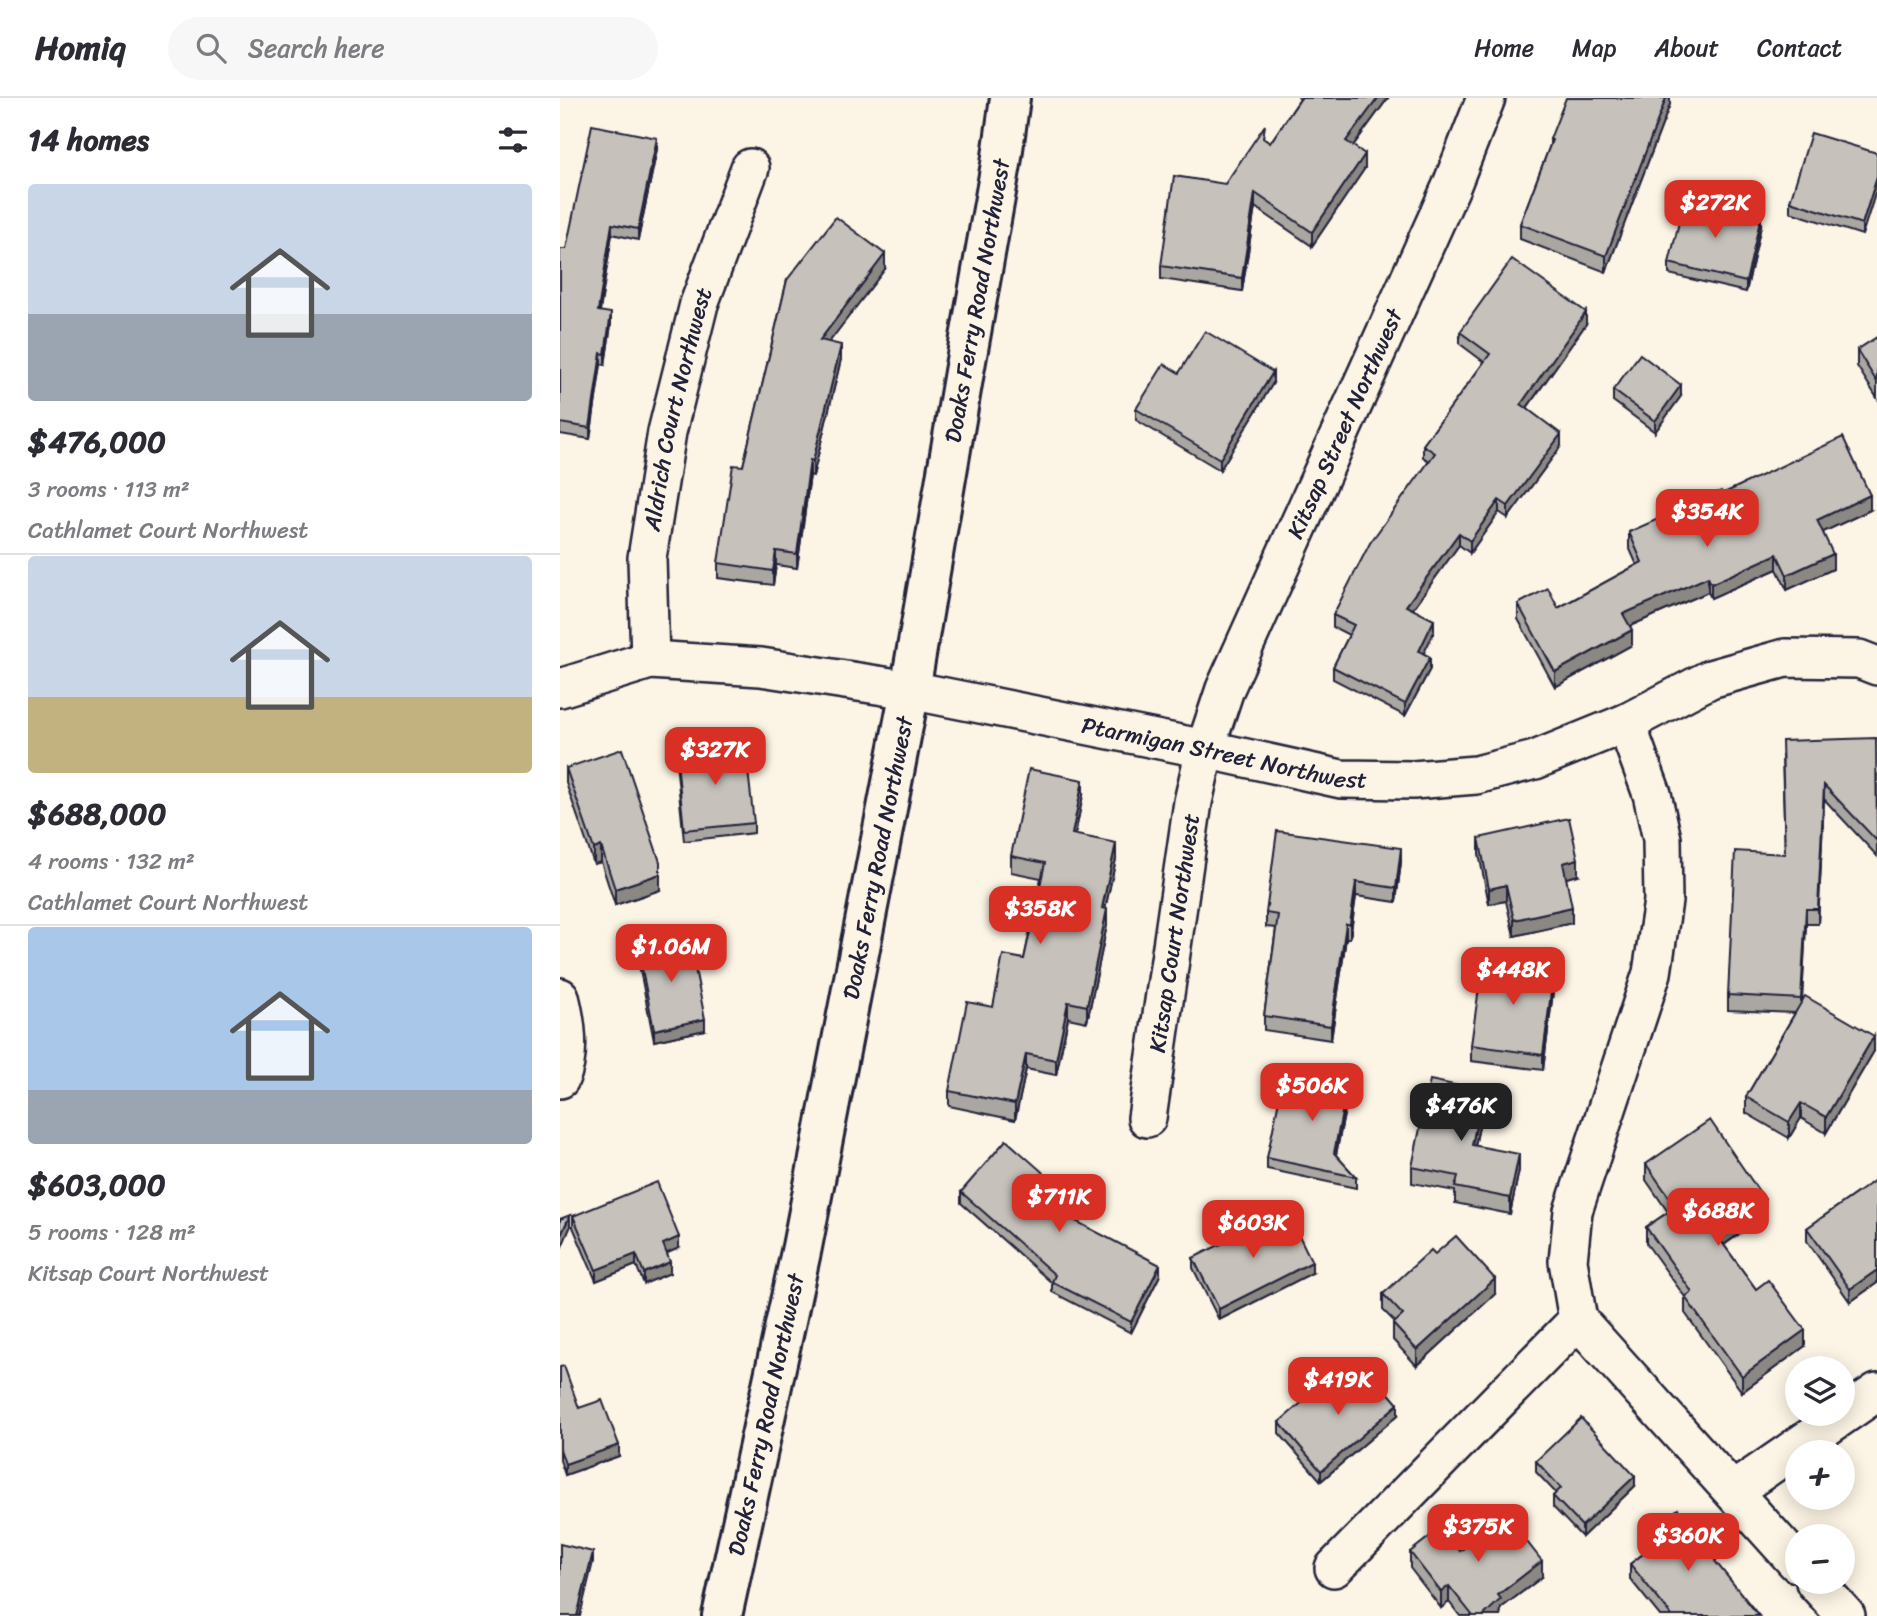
<!DOCTYPE html>
<meta charset="utf-8">
<style>
body{margin:0;font-family:Sriracha,sans-serif;background:#f7f7f7;color:#2b2b33;height:100vh;display:flex;flex-direction:column;font-size:26px;white-space:nowrap}
*{box-sizing:border-box;margin:0}
p{font-size:23px;color:#7c7c81}
.icon{flex:none;width:38px;height:38px;fill:none;stroke:currentColor;stroke-width:2;stroke-linecap:round;stroke-linejoin:round}
.map{position:relative;flex:1;overflow:hidden}
.details{display:flex;flex-direction:column;background:#fff;width:560px}
.details>*{flex:none}
.tools{position:absolute;left:1225px;top:1258px;display:grid;gap:14px}
.tools a{display:grid;place-items:center;width:70px;height:70px;border-radius:50%;background:#fff;box-shadow:0 4px 18px #0003;font-size:35px}
.price{position:absolute;translate:-50% -60px;padding:0 16px;border-radius:14px;background:#d93025;color:#fff;font-size:23px;line-height:46px;filter:drop-shadow(0 2px 4px #0008)}
.price::after{content:'';position:absolute;left:50%;top:42px;width:21px;height:16px;margin-left:-10px;background:inherit;clip-path:polygon(0 0,100% 0,50% 100%)}
.price.on{background:#222;color:#fff}
ul{padding:0;list-style:none}
li{display:grid;align-content:center;gap:14px;height:371px;padding:0 28px}
li+li{border-top:2px solid #e1e1e2}
li span{display:grid;place-items:center;height:217px;border-radius:7px;color:#555}
li>.icon{margin-inline-start:auto}
span .icon{width:126px;height:126px;fill:#fffc;stroke-width:1}
li b{font-size:30px}
h2{display:flex;justify-content:space-between;align-items:center;height:84px;padding:0 28px;font-size:30px}
header{display:flex;align-items:center;gap:42px;box-sizing:border-box;height:98px;padding:0 35px;background:#fff;border-bottom:2px solid #e1e1e2}
header strong{font-size:33px}
nav{display:flex;gap:38px;margin-inline-start:auto;font-size:24px}
.search{width:490px;height:63px;background:#f7f7f7;display:flex;align-items:center;gap:18px;box-sizing:border-box;padding:0 24px;border-radius:38px;color:#7c7c81;font-size:26px}
main{display:flex;flex:1;min-height:0}
.map>svg:first-child{display:block}
.lines{fill:none;stroke-linecap:round;stroke-linejoin:round}
.minor-casing{stroke:#22223b;stroke-width:42}
.secondary-casing{stroke:#22223b;stroke-width:44}
.minor{stroke:#fcf5e5;stroke-width:37}
.secondary{stroke:#fcf5e5;stroke-width:38}
.wall{fill:#aaa6a1;stroke:#22223b;stroke-width:2}
.shaded-wall{fill:#8b8783;stroke:#22223b;stroke-width:2}
.building{fill:#c6c1bb;stroke:#22223b;stroke-width:2}
.labels{text-anchor:middle;stroke-width:7;stroke-linejoin:round;paint-order:stroke}
.street-label{font-size:23px;fill:#22223b;stroke:#fcf5e5}
</style>
<header>
<strong>Homiq</strong>
<div class="search"><svg class="icon" aria-label="search" viewBox="0 0 24 24"><circle cx="10" cy="10" r="6"/><path d="M15 15l6 6"/></svg>Search here</div>
<nav><a>Home</a><a>Map</a><a>About</a><a>Contact</a></nav>
</header>
<main>
<section class="details">
<h2>14 homes<svg class="icon" aria-label="filters" viewBox="0 0 24 24"><path d="M4 7h16M4 17h16"/><circle cx="9" cy="7" r="2"/><circle cx="15" cy="17" r="2"/></svg></h2>
<ul>
<li><span style="background:linear-gradient(#c9d6e8 60%,#9aa5b1 0)"><svg class="icon" aria-label="home" viewBox="0 0 24 24"><path d="M3 11l9-7 9 7M6 9v11h12V9"/></svg></span><div><b>$476,000</b><p>3 rooms · 113 m²</p><p>Cathlamet Court Northwest</p></div></li>
<li><span style="background:linear-gradient(#c9d6e8 65%,#c2b280 0)"><svg class="icon" aria-label="home" viewBox="0 0 24 24"><path d="M3 11l9-7 9 7M6 9v11h12V9"/></svg></span><div><b>$688,000</b><p>4 rooms · 132 m²</p><p>Cathlamet Court Northwest</p></div></li>
<li><span style="background:linear-gradient(#a9c7e8 75%,#9aa5b1 0)"><svg class="icon" aria-label="home" viewBox="0 0 24 24"><path d="M3 11l9-7 9 7M6 9v11h12V9"/></svg></span><div><b>$603,000</b><p>5 rooms · 128 m²</p><p>Kitsap Court Northwest</p></div></li>
</ul>
</section>
<div class="map">
<svg width="1317" height="1518" viewBox="0 0 1317 1518">
<rect width="100%" height="100%" fill="#fcf5e5"/>
<filter id="ink" filterUnits="userSpaceOnUse"><feTurbulence type="fractalNoise" baseFrequency=".0143" numOctaves="2"/><feDisplacementMap in="SourceGraphic" scale="14" xChannelSelector="R" yChannelSelector="G"/><feConvolveMatrix kernelMatrix="1 2 1 2 8 2 1 2 1" color-interpolation-filters="sRGB"/></filter>
<g filter="url(#ink)">
<g class="lines">
<defs>
<g id="minor">
<path id="s1" d="M90 562 87 460 107 334 139 206 190 70"/>
<path id="s2" d="M0 590 90 562 201 569 350 592 645 651 781 681 853 682 916 677 975 662 1066 625 1150 581 1225 560 1299 561 1317 568"/>
<path d="M1066 625 1092 696 1102 741 1103 803 1092 875 1013 1113 1008 1163 1018 1222 1237 1465"/>
<path d="M0 899C6 923 11 957 0 981"/>
<path id="s3" d="M587 1020 633 704 645 651 665 591 891 89 926 0"/>
<path d="M1173 1393 1317 1294"/>
<path d="M774 1470 1018 1222"/>
<path d="M1255 1484 1286 1518"/>
</g>
<g id="secondary">
<path id="s4" d="M162 1518 242 1149 350 592 404 274 441 66 450 0"/>
</g>
</defs>
<!-- minor casing -->
<use href="#minor" class="minor-casing"/>
<!-- secondary casing -->
<use href="#secondary" class="secondary-casing"/>
<!-- minor -->
<use href="#minor" class="minor"/>
<!-- secondary -->
<use href="#secondary" class="secondary"/>
</g>
<!-- wall -->
<g class="wall">
<path d="M739 0H828L793 48 805 70 752 148 695 109 682 193 601 181V168L665 86 705 41 710 45 740 1Z"/>
<path d="M1110 0V6L1046 174 960 141V126L990 47V41Z"/>
<path d="M97 51 78 142 52 136 40 213 51 226 45 267 41 266 30 341 0 336V151H6Z"/>
<path d="M1317 55 1302 137 1230 114V103Z"/>
<path d="M1201 128 1186 194 1109 176V165Z"/>
<path d="M325 171 269 244 281 261 253 378 250 377 237 470 216 467 213 487 158 480V465L183 368 227 182Z"/>
<path d="M1026 226 967 310 1001 348 948 420 939 414 910 455 899 447 853 511 874 534 863 555 870 571 845 618 773 581V569L789 537 773 529V517L869 363 863 359V347L924 264 900 246V234Z"/>
<path d="M1317 239V300L1297 268V252Z"/>
<path d="M619 275 713 285 660 372 576 322V311Z"/>
<path d="M1053 292 1121 298 1095 334 1053 303Z"/>
<path d="M1162 396 1310 412 1263 434 1273 471 1227 492 1217 471 1151 500 1148 494 1070 528 1072 547 995 589 958 521V506L998 510 1077 467 1069 449V434Z"/>
<path d="M116 654 194 725V735L124 743 116 664Z"/>
<path d="M1222 658 1317 676V758L1264 701 1258 826H1246L1242 903 1314 953 1266 1035 1241 1020 1229 1040 1186 1015V999L1235 915 1168 912V897L1225 756Z"/>
<path d="M6 670 100 792 55 807 41 764 34 766 6 685Z"/>
<path d="M523 697 515 737 556 761 545 811 547 827 527 924 508 920 496 977 466 971 455 1022 389 1008V993L433 909 464 861 481 780 451 774V758Z"/>
<path d="M919 740 1018 777 1006 780 1012 825 954 838 946 803 929 806 919 756Z"/>
<path d="M841 764 836 804 796 798 790 840H786L771 942 704 932V918L716 830 706 829V815Z"/>
<path d="M78 851 145 932 94 943 78 862Z"/>
<path d="M994 886 983 972 911 963V947Z"/>
<path d="M790 986 776 1057 796 1079V1090L707 1071V1060L742 1002Z"/>
<path d="M923 1009 915 1048 959 1072 950 1116 895 1105V1093L852 1085V1069Z"/>
<path d="M1086 1066 1205 1118 1164 1147 1196 1191 1245 1248 1182 1294 1125 1215V1199L1086 1145V1129L1108 1114 1086 1082Z"/>
<path d="M1317 1081V1185L1290 1204 1247 1143V1130Z"/>
<path d="M401 1094 512 1111 506 1118 600 1177 571 1235 492 1194V1185L401 1105Z"/>
<path d="M13 1118 119 1150 107 1155 110 1175 84 1186 76 1167 36 1183 13 1129Z"/>
<path d="M875 1156 935 1196 857 1268 833 1242V1226L835 1224 823 1212V1196Z"/>
<path d="M633 1160 752 1175 659 1222 633 1170Z"/>
<path d="M0 1269 19 1310 59 1358 5 1377 0 1362Z"/>
<path d="M777 1294 838 1317 761 1383 719 1335V1324Z"/>
<path d="M976 1363 1075 1388 1022 1439 993 1409V1398L996 1395 976 1374Z"/>
<path d="M1083 1439 1158 1467 1199 1518H1100L1070 1481V1466L1083 1456Z"/>
<path d="M900 1453 982 1479 941 1510 940 1518H900L889 1504 881 1510 850 1470V1454Z"/>
</g>
<!-- shaded-wall -->
<g class="shaded-wall">
<path d="M818 0H828L786 57V43Z"/>
<path d="M1106 0H1110V6L1046 174V158Z"/>
<path d="M97 40V51L78 142V131Z"/>
<path d="M805 56V70L752 148V134Z"/>
<path d="M1317 79V90L1302 137V126Z"/>
<path d="M695 95V109L682 193V180Z"/>
<path d="M1201 118V128L1186 194V184Z"/>
<path d="M52 126V136L38 224V213Z"/>
<path d="M325 156V171L260 256V242Z"/>
<path d="M1026 214V226L961 318V306Z"/>
<path d="M51 215V226L45 267V256Z"/>
<path d="M281 247V261L253 378V363Z"/>
<path d="M41 255V266L30 341V330Z"/>
<path d="M713 274V285L660 372V361Z"/>
<path d="M1121 287V298L1095 334V323Z"/>
<path d="M1001 336V348L948 420V408Z"/>
<path d="M250 362V377L237 470V456Z"/>
<path d="M1310 397V412L1257 437V422Z"/>
<path d="M939 402V414L910 455V443Z"/>
<path d="M899 435V447L846 520V508Z"/>
<path d="M216 453V467L213 487V473Z"/>
<path d="M1217 456V471L1151 500V486Z"/>
<path d="M1273 456V471L1227 492V477Z"/>
<path d="M1148 479V494L1063 531V516Z"/>
<path d="M874 522V534L859 565V553Z"/>
<path d="M1072 532V547L995 589V574Z"/>
<path d="M870 559V571L845 618V606Z"/>
<path d="M523 682V697L512 752V736Z"/>
<path d="M1264 687V701L1258 826V811Z"/>
<path d="M556 745V761L542 826V810Z"/>
<path d="M41 748V764L34 766V751Z"/>
<path d="M841 750V764L836 804V790Z"/>
<path d="M1018 761V777L1003 781V765Z"/>
<path d="M100 776V792L55 807V791Z"/>
<path d="M796 784V798L790 840V826Z"/>
<path d="M946 787V803L929 806V791Z"/>
<path d="M1012 809V825L954 838V822Z"/>
<path d="M547 811V827L527 924V908Z"/>
<path d="M1246 811V826L1241 916V901Z"/>
<path d="M786 826V840L771 942V928Z"/>
<path d="M994 871V886L983 972V957Z"/>
<path d="M508 904V920L496 977V962Z"/>
<path d="M145 921V932L94 943V932Z"/>
<path d="M1314 938V953L1266 1035V1019Z"/>
<path d="M466 956V971L455 1022V1006Z"/>
<path d="M790 975V986L774 1066V1055Z"/>
<path d="M923 993V1009L912 1063V1047Z"/>
<path d="M1241 1005V1020L1229 1040V1024Z"/>
<path d="M959 1056V1072L950 1116V1100Z"/>
<path d="M512 1100V1111L500 1126V1115Z"/>
<path d="M1205 1102V1118L1156 1152V1136Z"/>
<path d="M10 1117V1130L0 1153V1139Z"/>
<path d="M119 1139V1150L103 1157V1146Z"/>
<path d="M76 1156V1167L36 1183V1172Z"/>
<path d="M110 1164V1175L84 1186V1175Z"/>
<path d="M752 1164V1175L659 1222V1211Z"/>
<path d="M600 1167V1177L571 1235V1224Z"/>
<path d="M1317 1172V1185L1290 1204V1191Z"/>
<path d="M935 1181V1196L857 1268V1252Z"/>
<path d="M1245 1232V1248L1182 1294V1278Z"/>
<path d="M838 1306V1317L761 1383V1373Z"/>
<path d="M59 1347V1358L5 1377V1366Z"/>
<path d="M1075 1378V1388L1022 1439V1428Z"/>
<path d="M33 1454V1464L20 1518H17Z"/>
<path d="M982 1463V1479L941 1510 940 1518H923L938 1497Z"/>
<path d="M889 1488V1504L881 1510V1494Z"/>
</g>
<!-- building -->
<g class="building">
<path d="M741 0H818L786 43 805 56 752 134 695 95 682 180 601 168 614 78 665 86 705 27 703 40 710 45Z"/>
<path d="M1006 0H1106L1046 158 960 126 992 42 990 41Z"/>
<path d="M32 27 97 40 78 131 52 126 38 213 51 215 45 256 41 255 30 330 0 325V151H6Z"/>
<path d="M1251 35 1317 55V79L1302 126 1230 103Z"/>
<path d="M1125 100 1201 118 1186 184 1109 165Z"/>
<path d="M276 119 325 156 260 242 281 247 253 363 250 362 237 456 216 453 213 473 158 465 173 367 183 368 227 182Z"/>
<path d="M952 161 1026 214 961 306 1001 336 948 408 939 402 910 443 899 435 846 508 874 522 859 553 870 559 845 606 773 569 794 527 773 517 810 445 875 355 863 347 930 256 900 234Z"/>
<path d="M645 233 713 274 660 361 576 311 604 266 619 275Z"/>
<path d="M1317 239V284L1297 252Z"/>
<path d="M1080 256 1121 287 1095 323 1053 292Z"/>
<path d="M1283 339 1310 397 1257 422 1273 456 1227 477 1217 456 1151 486 1148 479 1063 516 1072 532 995 574 958 506 988 490 998 510 1082 464 1069 434 1161 393 1162 396Z"/>
<path d="M1316 640 1317 743 1264 687 1258 811H1246L1241 901 1168 897 1175 753 1225 756 1222 643Z"/>
<path d="M185 646 194 725 124 732 116 654Z"/>
<path d="M62 651 100 764V776L55 791 41 748 34 751 6 670Z"/>
<path d="M469 671 523 682 512 736 556 745 542 810 547 811 527 908 508 904 496 962 466 956 455 1006 389 993 407 904 433 909 443 857 464 861 485 765 451 758Z"/>
<path d="M1009 720 1018 761 1003 765 1012 809 954 822 946 787 929 791 919 740Z"/>
<path d="M717 733 841 750 836 790 796 784 790 826H786L771 928 704 918 718 817 706 815Z"/>
<path d="M129 840 145 921 94 932 78 851Z"/>
<path d="M923 861 994 871 983 957 911 947Z"/>
<path d="M1245 898 1314 938 1266 1019 1241 1005 1229 1024 1186 999Z"/>
<path d="M749 967 790 975 774 1055 796 1079 707 1060 720 997 742 1002Z"/>
<path d="M870 982 923 993 912 1047 959 1056 950 1100 895 1089 898 1078 852 1069Z"/>
<path d="M1150 1022 1205 1102 1156 1136 1196 1191 1208 1182 1245 1232 1182 1278 1125 1199 1132 1194 1086 1129 1116 1109 1086 1066Z"/>
<path d="M446 1042 512 1100 500 1115 600 1167 571 1224 492 1184 495 1177 401 1094Z"/>
<path d="M1317 1081V1172L1290 1191 1247 1130Z"/>
<path d="M97 1084 119 1139 103 1146 110 1164 84 1175 76 1156 36 1172 13 1118Z"/>
<path d="M727 1113 752 1164 659 1211 633 1160Z"/>
<path d="M10 1117 0 1139V1121Z"/>
<path d="M896 1138 935 1181 857 1252 833 1226 843 1217 823 1196 871 1152 875 1156Z"/>
<path d="M4 1268 19 1310 42 1302 59 1347 5 1366 0 1351V1269Z"/>
<path d="M806 1269 838 1306 761 1373 719 1324 767 1283 777 1294Z"/>
<path d="M1021 1320 1075 1378 1022 1428 993 1398 1001 1390 976 1363Z"/>
<path d="M1118 1411 1158 1460 1155 1463 1199 1518H1112L1070 1466 1091 1450 1083 1439Z"/>
<path d="M946 1417 982 1463 938 1497 941 1501 923 1518H913L889 1488 881 1494 850 1454 882 1429 900 1453Z"/>
<path d="M0 1446 33 1454 17 1518H0Z"/>
</g>
</g>
<g class="labels">
<!-- street labels -->
<g class="street-label">
<text dy="8" stroke="none"><textPath href="#s4" startOffset="1340">Doaks Ferry Road Northwest</textPath></text>
<text dy="8" stroke="none"><textPath href="#s1" startOffset="254">Aldrich Court Northwest</textPath></text>
<text dy="8" stroke="none"><textPath href="#s3" startOffset="728">Kitsap Street Northwest</textPath></text>
<text dy="8" stroke="none"><textPath href="#s2" startOffset="677">Ptarmigan Street Northwest</textPath></text>
<text dy="8" stroke="none"><textPath href="#s4" startOffset="774">Doaks Ferry Road Northwest</textPath></text>
<text dy="8" stroke="none"><textPath href="#s3" startOffset="187">Kitsap Court Northwest</textPath></text>
<text dy="8" stroke="none"><textPath href="#s4" startOffset="206">Doaks Ferry Road Northwest</textPath></text>
</g>
</g>
</svg>
<div class="tools">
<a><svg class="icon" aria-label="layers" viewBox="0 0 24 24"><path d="M12 4l9 5-9 5-9-5zM3 14l9 5 9-5"/></svg></a>
<a>+</a>
<a>−</a>
</div>
<b class="price" style="left:1155px;top:142px">$272K</b>
<b class="price" style="left:1147px;top:451px">$354K</b>
<b class="price" style="left:155px;top:689px">$327K</b>
<b class="price" style="left:480px;top:848px">$358K</b>
<b class="price" style="left:111px;top:886px">$1.06M</b>
<b class="price" style="left:953px;top:909px">$448K</b>
<b class="price" style="left:752px;top:1025px">$506K</b>
<b class="price on" style="left:901px;top:1045px">$476K</b>
<b class="price" style="left:499px;top:1136px">$711K</b>
<b class="price" style="left:1158px;top:1150px">$688K</b>
<b class="price" style="left:693px;top:1162px">$603K</b>
<b class="price" style="left:778px;top:1319px">$419K</b>
<b class="price" style="left:918px;top:1466px">$375K</b>
<b class="price" style="left:1128px;top:1475px">$360K</b>
</div>
</main>
